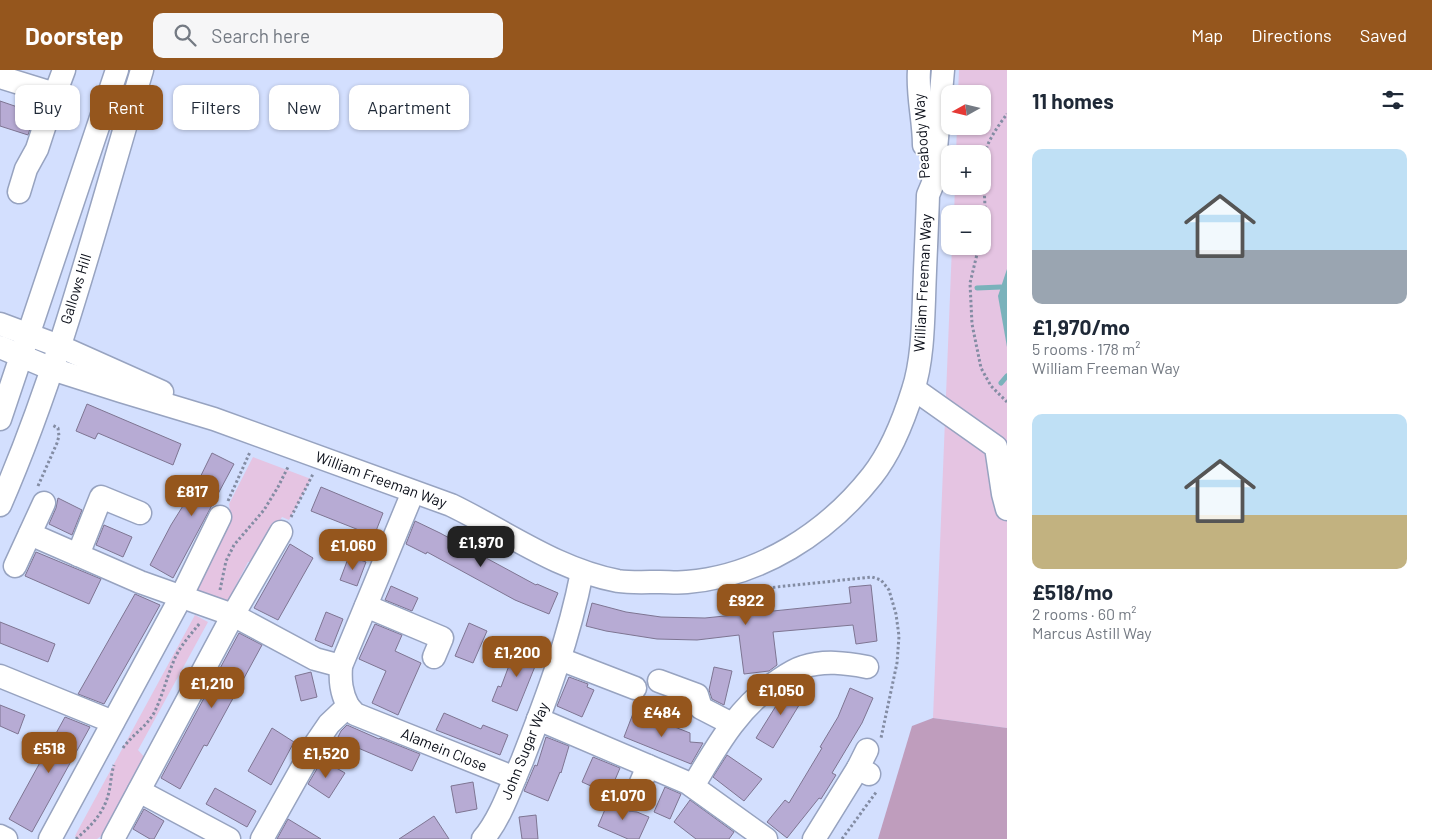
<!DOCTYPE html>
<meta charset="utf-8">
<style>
body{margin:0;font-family:Barlow,sans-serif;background:#f6f6f7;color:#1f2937;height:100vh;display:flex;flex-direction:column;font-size:19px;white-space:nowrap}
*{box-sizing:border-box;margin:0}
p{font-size:16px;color:#747a83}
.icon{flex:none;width:28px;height:28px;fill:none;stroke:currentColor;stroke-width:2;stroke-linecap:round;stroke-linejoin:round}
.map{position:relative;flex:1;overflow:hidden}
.side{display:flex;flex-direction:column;background:#fff;width:425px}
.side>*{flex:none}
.hud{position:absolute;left:15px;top:15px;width:475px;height:45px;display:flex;gap:10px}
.needle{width:32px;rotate:262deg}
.controls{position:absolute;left:941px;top:15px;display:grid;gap:10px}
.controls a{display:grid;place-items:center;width:50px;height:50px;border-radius:10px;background:#fff;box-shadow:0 1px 4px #0004;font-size:25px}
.price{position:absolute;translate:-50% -42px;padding:0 11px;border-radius:10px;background:#95561d;color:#fff;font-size:16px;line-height:32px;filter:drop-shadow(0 1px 2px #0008)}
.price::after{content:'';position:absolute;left:50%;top:30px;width:15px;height:11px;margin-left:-8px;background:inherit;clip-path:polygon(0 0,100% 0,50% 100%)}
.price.active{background:#222;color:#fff}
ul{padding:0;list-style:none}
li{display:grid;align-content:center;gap:10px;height:265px;padding:0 25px}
li span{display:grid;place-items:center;height:155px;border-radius:10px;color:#555}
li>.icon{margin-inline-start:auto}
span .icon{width:90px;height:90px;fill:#fffc;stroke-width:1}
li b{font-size:21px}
h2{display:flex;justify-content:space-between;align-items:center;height:60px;padding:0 25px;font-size:21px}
.pill{padding:0 18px;border-radius:10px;background:#fff;box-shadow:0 1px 4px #0004;font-size:18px;line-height:45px}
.pill.active{background:#95561d;color:#fff}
header{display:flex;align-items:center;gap:30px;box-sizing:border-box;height:70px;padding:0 25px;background:#95561d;color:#fff}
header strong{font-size:24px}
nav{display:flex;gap:28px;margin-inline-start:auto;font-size:18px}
.search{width:350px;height:45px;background:#f6f6f7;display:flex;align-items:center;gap:12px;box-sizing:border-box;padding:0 18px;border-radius:10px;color:#747a83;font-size:19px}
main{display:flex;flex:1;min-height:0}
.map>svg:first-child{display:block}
.green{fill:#e5c4e2}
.forest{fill:#bf9dbd}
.water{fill:#7ab2bb}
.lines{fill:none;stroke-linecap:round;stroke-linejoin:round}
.stream{stroke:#7ab2bb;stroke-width:5}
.building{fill:#b7abd4;stroke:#7e7592}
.minor-casing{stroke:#97a3c0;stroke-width:25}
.path{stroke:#838ca3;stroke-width:3;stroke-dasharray:2.5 2.5;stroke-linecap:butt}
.minor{stroke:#fff;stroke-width:22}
.labels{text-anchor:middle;stroke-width:4;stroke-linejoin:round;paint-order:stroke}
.street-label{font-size:15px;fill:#0a0e18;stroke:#fff}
</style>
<header>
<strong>Doorstep</strong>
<div class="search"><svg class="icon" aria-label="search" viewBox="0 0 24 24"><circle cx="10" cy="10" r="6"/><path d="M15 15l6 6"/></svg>Search here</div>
<nav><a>Map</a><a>Directions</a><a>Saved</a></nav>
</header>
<main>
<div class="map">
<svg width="1007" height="769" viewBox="0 0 1007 769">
<rect width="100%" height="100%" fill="#d3dffe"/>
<!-- green -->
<g class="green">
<path d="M959 0H1007V658L933 648 952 176H982V144H954L955 116H982V84H956L957 56H982V24H958Z"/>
<path d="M253 387 311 409 289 450 282 447 272 464 265 465 259 477 262 484 257 491 248 492 234 519 238 525 234 534 190 518 231 449 229 434Z"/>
<path d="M195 545 208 552 138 680 146 689 103 767 101 766 97 769H77L75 766 77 762Z"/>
</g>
<!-- forest -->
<path class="forest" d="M933 648 1007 658V769H878L912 656Z"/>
<!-- water -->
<path class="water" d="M1007 199V277L998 226Z"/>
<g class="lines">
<!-- stream -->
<g class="stream">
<path d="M977 218 1001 217"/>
<path d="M1001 313 1007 306"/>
</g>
</g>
<!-- building -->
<g class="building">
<path d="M0 31 35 43 28 65 0 56Z"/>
<path d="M87 334 181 374 173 395 98 363 95 369 76 361Z"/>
<path d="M212 383 234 394 173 508 150 495 171 455 186 431 188 432Z"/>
<path d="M321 417 383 443 374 466 311 441Z"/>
<path d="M58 428 82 440 72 465 49 454 56 438Z"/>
<path d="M415 451 440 463 536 515 537 514 558 523 549 544 515 530 427 482 426 484 406 474Z"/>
<path d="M104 455 132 467 123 487 96 475Z"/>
<path d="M290 474 313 488 278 550 254 538Z"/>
<path d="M36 482 101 509 89 534 25 506Z"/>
<path d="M349 486 366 492 357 516 340 510Z"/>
<path d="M871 515 877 571 856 574 853 555 773 562 777 595 769 601 744 604 739 565 697 570 657 569 606 561 586 556 592 533 626 542 661 547 705 548 851 533 849 517Z"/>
<path d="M391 516 418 528 412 541 385 530Z"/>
<path d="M135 524 160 535 145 562 104 634 78 624Z"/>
<path d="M326 542 343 549 332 577 315 570Z"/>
<path d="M0 552 55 574 48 592 0 573Z"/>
<path d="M469 553 487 561 473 593 455 586Z"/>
<path d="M375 554 402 565 395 581 421 593 398 645 372 633 386 601 359 589Z"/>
<path d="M239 563 262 575 207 676 204 675 180 719 161 708Z"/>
<path d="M517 574 540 584 517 641 492 631 498 616 501 617Z"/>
<path d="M714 597 732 601 724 635 712 629 709 620Z"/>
<path d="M311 602 317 627 301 631 295 606Z"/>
<path d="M569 607 588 614 587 617 594 620 582 647 557 636Z"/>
<path d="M795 615 807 622 773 678 756 668 784 623Z"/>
<path d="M850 618 873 628 862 653 832 703 836 705 821 729 819 728 787 768 767 752 785 730 789 733 822 678 820 677 838 647Z"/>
<path d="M0 635 25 645 18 664 0 656Z"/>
<path d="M634 641 690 663V672L703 673 691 694 624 667Z"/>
<path d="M444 643 481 659 483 655 508 665 500 685 436 660Z"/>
<path d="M65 647 90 657 32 762 9 749Z"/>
<path d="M347 655 379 669 380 668 420 684 412 701 337 669 341 661Z"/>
<path d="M272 658 294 672 271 715 248 701Z"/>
<path d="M546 667 569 676 561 703 560 702 548 731 524 721 535 695 537 696Z"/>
<path d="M727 685 762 709 744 731 713 707Z"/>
<path d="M593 687 620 698 609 724 582 712Z"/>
<path d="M321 692H326L345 703 329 728 308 714Z"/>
<path d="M473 712 477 739 456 743 451 716Z"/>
<path d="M665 717 681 724 670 749 654 742Z"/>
<path d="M215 718 256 741 247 757 206 734Z"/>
<path d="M609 730 623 736 629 741 637 742 649 747 639 769H628L598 756Z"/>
<path d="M690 730 734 762 729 769H696L674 752Z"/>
<path d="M144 739 164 751 154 769H150L133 759Z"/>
<path d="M536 745 538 769H522L519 747Z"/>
<path d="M434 746 449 769H399L422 754Z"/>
<path d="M288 749 321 769H277Z"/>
</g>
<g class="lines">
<defs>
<g id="minor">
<path d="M919 0C917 25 924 50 924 75"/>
<path d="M0 7 55 24 64 0"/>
<path d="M19 122 26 99 37 79 55 24"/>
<path d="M0 254 59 276 162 322"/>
<path d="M0 277 52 299 121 321 214 349 451 435C507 462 556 499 618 511 631 513 647 512 660 512 669 512 678 513 687 512 760 506 827 463 872 406 891 382 904 349 913 320 922 293 923 258 924 229 925 194 927 160 928 125L933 113 943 0"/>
<path d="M914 319 996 377 1003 424 1007 439"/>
<path d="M0 349 117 0"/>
<path d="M0 435C61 295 98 146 142 0"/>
<path d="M30 464 140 512 233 545 315 589 341 596"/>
<path d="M78 485 101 427 140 443"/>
<path d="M15 496 44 433"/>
<path d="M366 536 442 568 434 587"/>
<path d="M560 589 635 618"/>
<path d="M0 606 113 652"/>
<path d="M659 611 697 625 701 638 732 654"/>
<path d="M348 636 355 644 515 708"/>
<path d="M538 649 688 713 766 769"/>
<path d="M858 698 867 680"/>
<path d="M693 716C717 676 737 639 776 612 785 606 793 600 803 597 824 590 846 593 867 597"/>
<path d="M139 721 229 769"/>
<path d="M634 729 648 696"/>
<path d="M0 766 6 769"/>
<path d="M50 769 181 527 220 447"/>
<path d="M113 769 233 545 281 462"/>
<path d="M262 769 316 673 329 654 348 636C341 622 340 611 341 596L413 422"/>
<path d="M483 769C501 748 511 716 522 691 547 627 569 569 582 502"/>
<path d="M814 769 858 698 869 704"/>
</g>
</defs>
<!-- minor casing -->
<use href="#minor" class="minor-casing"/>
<!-- path -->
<g class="path">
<path d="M982 163C989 139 981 114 984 89 985 74 998 56 1007 44"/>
<path d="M979 176 970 213 972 254 981 298 991 316 1007 332"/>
<path d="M38 416 57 373 59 366 58 358 52 355"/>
<path d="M228 431 250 382"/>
<path d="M291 447 313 404"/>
<path d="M220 520 226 491 234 475 264 440 278 417 288 397"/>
<path d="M748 520 872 507 881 510 889 520 896 544 899 566 897 593 881 668"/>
<path d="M123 678C132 665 146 657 154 643 163 625 167 606 175 588 181 575 191 564 200 553"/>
<path d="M76 769C92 755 104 743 109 722 111 713 111 704 114 695"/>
<path d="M842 769 877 721"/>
</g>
<!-- minor -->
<use href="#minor" class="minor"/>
</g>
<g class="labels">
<!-- street labels -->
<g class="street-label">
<text transform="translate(922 66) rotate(-94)" y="5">Peabody Way</text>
<text transform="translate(923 213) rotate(-87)" y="5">William Freeman Way</text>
<text transform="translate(76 219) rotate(-73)" y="5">Gallows Hill</text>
<text transform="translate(381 410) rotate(20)" y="5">William Freeman Way</text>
<text transform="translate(444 680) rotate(22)" y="5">Alamein Close</text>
<text transform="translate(525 681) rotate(-68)" y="5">John Sugar Way</text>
</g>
</g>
</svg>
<div class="controls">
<a><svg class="needle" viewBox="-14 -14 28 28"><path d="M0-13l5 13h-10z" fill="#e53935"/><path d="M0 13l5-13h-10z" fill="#747a83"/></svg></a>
<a>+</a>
<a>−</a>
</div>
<b class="price" style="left:192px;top:447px">£817</b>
<b class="price active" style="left:481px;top:498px">£1,970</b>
<b class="price" style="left:353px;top:501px">£1,060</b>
<b class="price" style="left:746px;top:556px">£922</b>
<b class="price" style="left:517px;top:608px">£1,200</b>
<b class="price" style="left:212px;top:639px">£1,210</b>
<b class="price" style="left:781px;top:646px">£1,050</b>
<b class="price" style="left:662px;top:668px">£484</b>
<b class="price" style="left:49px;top:704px">£518</b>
<b class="price" style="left:326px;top:709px">£1,520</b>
<b class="price" style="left:623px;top:751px">£1,070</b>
<div class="hud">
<a class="pill">Buy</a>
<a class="pill active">Rent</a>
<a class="pill">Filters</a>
<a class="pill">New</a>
<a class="pill">Apartment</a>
</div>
</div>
<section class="side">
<h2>11 homes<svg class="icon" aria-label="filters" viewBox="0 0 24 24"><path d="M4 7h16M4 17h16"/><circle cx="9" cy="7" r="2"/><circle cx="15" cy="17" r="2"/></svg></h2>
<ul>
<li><span style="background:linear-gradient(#bfe0f5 65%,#9aa5b1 0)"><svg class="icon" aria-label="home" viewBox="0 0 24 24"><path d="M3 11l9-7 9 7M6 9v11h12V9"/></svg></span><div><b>£1,970/mo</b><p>5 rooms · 178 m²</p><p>William Freeman Way</p></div></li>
<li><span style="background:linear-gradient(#bfe0f5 65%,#c2b280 0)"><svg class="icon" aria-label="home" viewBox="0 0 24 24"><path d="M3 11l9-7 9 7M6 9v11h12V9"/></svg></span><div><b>£518/mo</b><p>2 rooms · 60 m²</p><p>Marcus Astill Way</p></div></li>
</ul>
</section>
</main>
